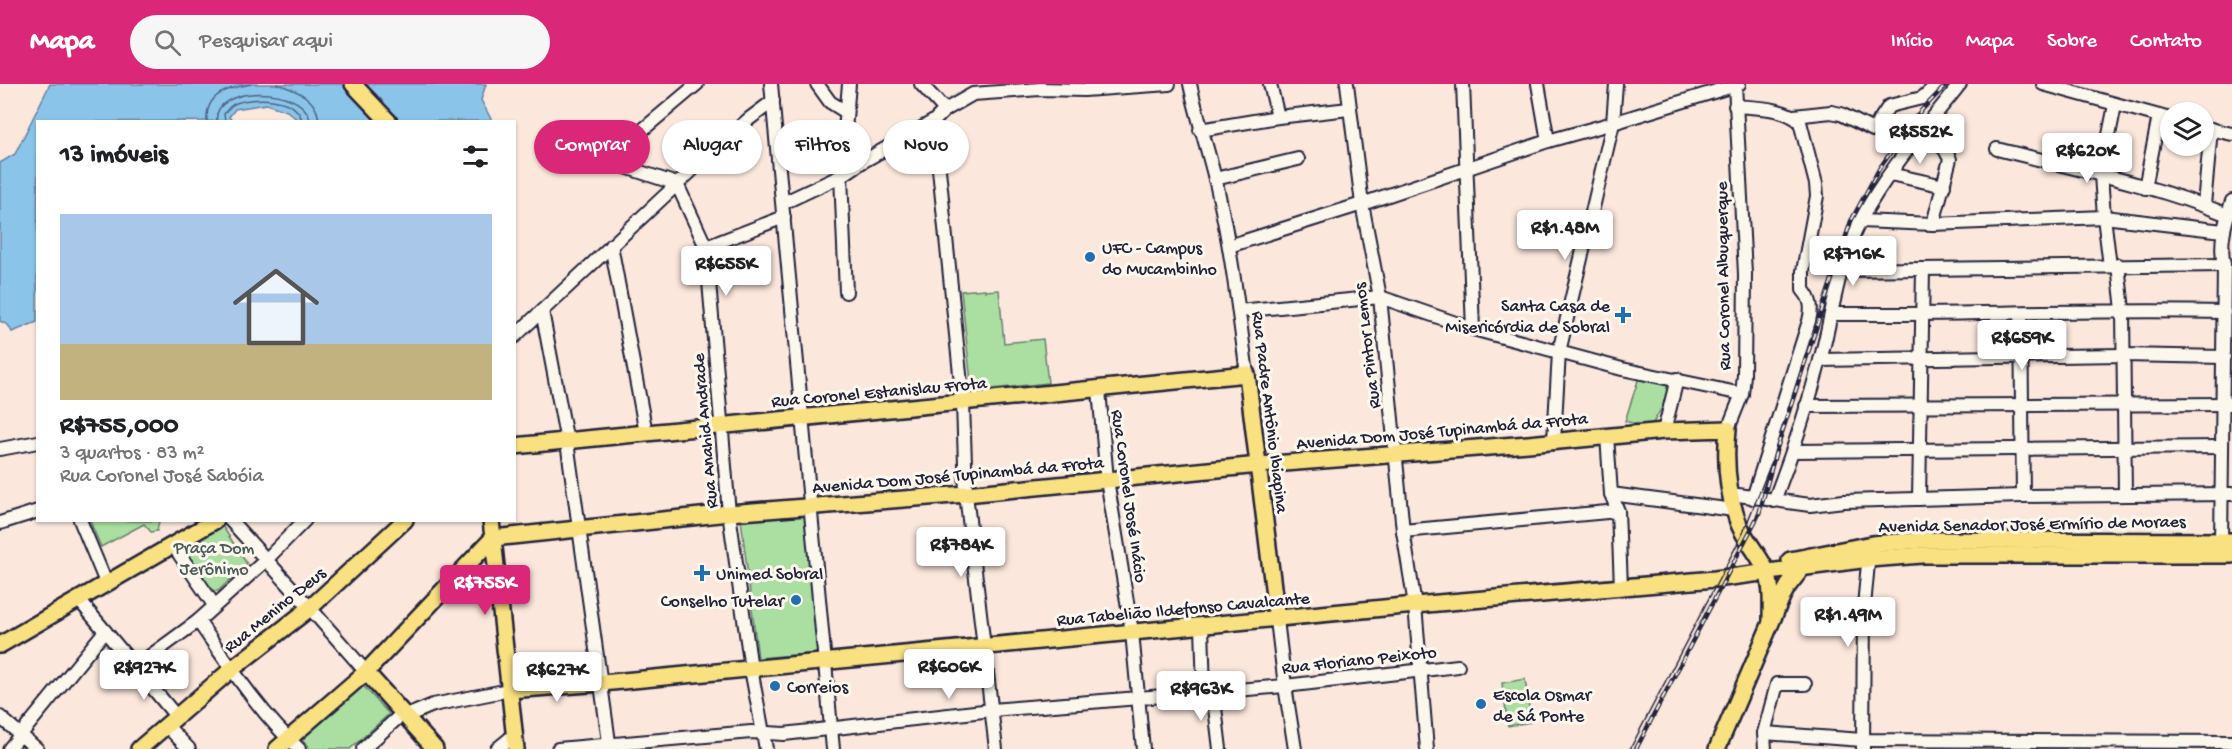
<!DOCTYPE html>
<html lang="pt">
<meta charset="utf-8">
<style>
body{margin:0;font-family:"Gochi Hand",sans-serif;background:#f6f6f6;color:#202124;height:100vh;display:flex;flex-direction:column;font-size:22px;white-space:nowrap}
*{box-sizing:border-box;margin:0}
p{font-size:20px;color:#757577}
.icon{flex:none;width:33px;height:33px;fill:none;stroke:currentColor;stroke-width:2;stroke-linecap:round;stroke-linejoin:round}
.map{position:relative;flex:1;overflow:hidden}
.side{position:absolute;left:36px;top:36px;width:480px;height:402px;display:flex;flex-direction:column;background:#fff;border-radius:0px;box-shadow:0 2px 4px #0004}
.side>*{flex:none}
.banner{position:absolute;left:534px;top:36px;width:570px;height:54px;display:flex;gap:12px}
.buttons{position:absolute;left:2160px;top:18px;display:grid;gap:12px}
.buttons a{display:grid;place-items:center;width:54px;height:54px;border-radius:50%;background:#fff;box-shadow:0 2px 4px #0004;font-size:30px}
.price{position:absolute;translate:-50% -51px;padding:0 14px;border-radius:6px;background:#fff;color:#222;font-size:20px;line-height:39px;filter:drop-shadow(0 2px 3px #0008)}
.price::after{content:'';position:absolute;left:50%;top:36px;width:18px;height:14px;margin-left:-9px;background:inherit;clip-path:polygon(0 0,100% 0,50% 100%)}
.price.on{background:#db2777;color:#fff}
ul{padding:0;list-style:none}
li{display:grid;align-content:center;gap:12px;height:318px;padding:0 24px}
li+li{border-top:2px solid #e0e0e0}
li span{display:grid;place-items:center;height:186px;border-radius:0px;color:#555}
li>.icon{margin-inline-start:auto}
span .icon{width:108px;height:108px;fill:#fffc;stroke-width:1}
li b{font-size:26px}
h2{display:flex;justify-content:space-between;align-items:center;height:72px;padding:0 24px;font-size:26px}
.tag{padding:0 21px;border-radius:27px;background:#fff;box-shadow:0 2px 4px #0004;font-size:21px;line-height:54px}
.tag.on{background:#db2777;color:#fff}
header{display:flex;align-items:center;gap:36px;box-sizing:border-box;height:84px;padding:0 30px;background:#db2777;color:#fff}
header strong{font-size:28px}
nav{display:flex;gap:33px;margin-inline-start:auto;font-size:21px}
.search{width:420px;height:54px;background:#f6f6f6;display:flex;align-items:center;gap:15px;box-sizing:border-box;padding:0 21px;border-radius:33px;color:#757577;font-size:22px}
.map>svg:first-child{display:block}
.green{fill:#aadfa1;stroke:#66806e;stroke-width:1.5}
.water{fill:#8ac4e9;stroke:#6083a3;stroke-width:1.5}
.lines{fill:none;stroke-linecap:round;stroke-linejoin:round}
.shore{stroke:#4c6381;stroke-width:1.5}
.minor-casing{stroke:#22223b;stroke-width:16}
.major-casing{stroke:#22223b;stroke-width:20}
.minor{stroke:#fbf7ec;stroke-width:12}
.major{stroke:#f9e181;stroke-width:15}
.tram{stroke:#22223b;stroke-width:1.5}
.rail-casing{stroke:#22223b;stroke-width:4.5}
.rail{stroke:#fbf7ec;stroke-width:2;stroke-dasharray:7;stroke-linecap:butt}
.poi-dot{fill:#1f6fb2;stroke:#fbf7ec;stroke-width:2}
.labels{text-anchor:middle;stroke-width:6;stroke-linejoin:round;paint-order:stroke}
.poi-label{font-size:18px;fill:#22223b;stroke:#fbf7ec;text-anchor:start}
.street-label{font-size:18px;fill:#22223b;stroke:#fbf7ec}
.park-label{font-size:18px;fill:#4b5b5a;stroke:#fbf7ec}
</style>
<header>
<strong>Mapa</strong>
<div class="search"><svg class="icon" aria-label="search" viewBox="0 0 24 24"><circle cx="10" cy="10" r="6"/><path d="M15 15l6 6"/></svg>Pesquisar aqui</div>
<nav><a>Início</a><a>Mapa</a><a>Sobre</a><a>Contato</a></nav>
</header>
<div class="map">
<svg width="2232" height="665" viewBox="0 0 2232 665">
<rect width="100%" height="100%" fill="#fbe7dc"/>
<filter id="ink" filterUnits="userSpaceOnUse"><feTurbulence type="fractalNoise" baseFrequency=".0167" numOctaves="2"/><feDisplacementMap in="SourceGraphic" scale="12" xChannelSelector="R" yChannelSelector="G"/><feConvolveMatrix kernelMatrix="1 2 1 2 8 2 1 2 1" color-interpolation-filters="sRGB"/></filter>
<g filter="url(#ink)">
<!-- green -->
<g class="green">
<path d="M985 205V207L999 206 1004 259 1043 255 1048 299 972 307 961 207Z"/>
<path d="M1641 287 1673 297 1670 310 1650 344 1625 337Z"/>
<path d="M805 427 819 569 758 574 741 435Z"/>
<path d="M90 437V436L159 437 157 447 151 448 144 440 101 463Z"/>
<path d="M221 440 247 480 218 507H207L181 466Z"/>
<path d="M357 595 389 630 350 665H310L300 652Z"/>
<path d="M1525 595 1531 638 1508 642 1502 599Z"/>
</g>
<!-- water -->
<path class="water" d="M50 0H486L481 16 492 37H299L287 27 266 20 235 25 229 33 232 37 38 38 37 238 12 248 8 241 0 237V79L15 70Z"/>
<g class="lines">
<!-- shore -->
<g class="shore">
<path d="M277 0C296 6 318 14 319 38"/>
<path d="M207 38C205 9 229 4 251 0"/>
<path d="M217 38C210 0 307 0 310 38"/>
<path d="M225 38 224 30C227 26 230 22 234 20 252 12 299 12 302 38"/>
</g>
<defs>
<g id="minor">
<path d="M697 0 627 59 610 78 677 100 706 163 729 429 751 585 766 665"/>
<path d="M771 0 833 665"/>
<path d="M817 0 830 18 846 28"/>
<path d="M921 0 945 26"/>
<path d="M1190 0C1198 38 1211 74 1219 112 1232 171 1239 230 1247 290"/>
<path d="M1270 0 1278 33"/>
<path d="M1347 0 1362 120 1380 213 1403 447 1415 521 1427 665"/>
<path d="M1463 0 1473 245"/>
<path d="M1538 0 1548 57"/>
<path d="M2043 0 2170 35"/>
<path d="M1735 22C1756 24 1784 23 1800 38L1816 100 1817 112 1803 187V206C1812 216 1812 225 1809 237L1753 414"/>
<path d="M1794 32 1831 28 1841 30 1873 46 1889 22 1922 14 1938 0"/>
<path d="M934 37 963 319 966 410 996 665"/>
<path d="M2205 44 2232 50"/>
<path d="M1200 46 1278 33 1349 25"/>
<path d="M1921 50 1944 64 1950 75 1933 140"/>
<path d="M1997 65C2073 84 2154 101 2228 131"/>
<path d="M1890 90 1944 102"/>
<path d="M1215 95 1298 75"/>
<path d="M2145 104 2159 32"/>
<path d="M783 119 841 92 862 78 934 37 945 26 973 10 1040 5 1084 6 1169 0"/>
<path d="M2204 121 2211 45"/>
<path d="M1860 137 1933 140 2104 133 2223 147"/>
<path d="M611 161 646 349"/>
<path d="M1229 162 1362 120 1548 57 1613 39 1739 0"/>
<path d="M706 163 784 133"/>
<path d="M2118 181 2123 226 2125 411"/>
<path d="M2110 182 2104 133 2101 91 2115 21"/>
<path d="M1842 186 2224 181"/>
<path d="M846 208 841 92 849 0"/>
<path d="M542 227 567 358 610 665"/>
<path d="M1239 227 1380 213 1473 245 1622 285 1742 310"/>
<path d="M2021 229 2023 412"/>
<path d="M1832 230C1963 231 2093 225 2224 228"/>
<path d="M514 253 719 61 749 35 773 17"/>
<path d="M1820 276 2123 271 2224 273"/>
<path d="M1099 306 1107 396 1132 548 1143 665"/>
<path d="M1806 322 2232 320"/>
<path d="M1728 345 1742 310 1744 291 1745 190 1735 0"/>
<path d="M1664 347 1677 295"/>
<path d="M1607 352 1611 410 1618 427 1621 503"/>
<path d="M1554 357 1559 268 1613 39 1616 0"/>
<path d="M0 365 38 358"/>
<path d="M1793 367 2222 363"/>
<path d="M1611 410 1734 426"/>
<path d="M1731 410 1810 421 1844 417 2023 412 2232 410"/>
<path d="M1919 415 1923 185"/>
<path d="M1774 417C1792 370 1808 322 1821 273 1833 228 1838 179 1860 137 1887 87 1925 44 1960 0"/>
<path d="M80 436 107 501"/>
<path d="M230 436 310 524 366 588"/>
<path d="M0 439 38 427"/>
<path d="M1403 447 1618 427"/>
<path d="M173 461 214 521"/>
<path d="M2221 463 2224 181C2219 159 2225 139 2232 117"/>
<path d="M79 516 176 632"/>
<path d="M1277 536 1285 602 1295 665"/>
<path d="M198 537C229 581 260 629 299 665"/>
<path d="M1202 542 1204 608"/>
<path d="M135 583 198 537 266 476 305 436"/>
<path d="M1213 607 1220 665"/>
<path d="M0 633 37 665"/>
<path d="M404 633 433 621 509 606"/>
<path d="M166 641 189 665"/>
<path d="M1764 649 1863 656 2232 658"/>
<path d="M9 665 105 547"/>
<path d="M363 665 402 630"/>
<path d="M497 665 513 652"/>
<path d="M558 665 751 648 784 650 992 626 1285 602 1458 582"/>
<path d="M1765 665 1764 649 1777 600H1805"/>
<path d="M1863 665 1864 522 1869 469"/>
</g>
<g id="major">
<path d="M353 0 389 38"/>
<path d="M514 362 1247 290 1277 536"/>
<path d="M491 436 516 665"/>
<path d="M1790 476 1872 460 1923 456 2232 457"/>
<path d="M0 561 216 436"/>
<path d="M366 588 435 665"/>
<path d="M509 606 602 599 1415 521 1715 495 1869 475 1922 471H2232"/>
<path d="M139 665 232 585 310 524 405 436"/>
<path d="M277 665 366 588 493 454 729 429 966 410 1259 381 1528 360 1664 347 1728 345C1725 375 1727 408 1738 438 1744 454 1756 467 1764 482 1773 499 1771 518 1771 537"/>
<path d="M1717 665 1782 513 1788 502 1803 483"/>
</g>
</defs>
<!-- minor casing -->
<use href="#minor" class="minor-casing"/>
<!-- major casing -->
<use href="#major" class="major-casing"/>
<!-- minor -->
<use href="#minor" class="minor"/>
<!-- major -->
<use href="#major" class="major"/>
<!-- tram -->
<path class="tram" d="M1630 665 1743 449 1776 367"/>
<defs>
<path id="rail" d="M1636 665 1759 430 1776 367 1851 137 1879 85 1917 31 1947 0"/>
</defs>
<!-- rail casing -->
<use href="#rail" class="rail-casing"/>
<!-- rail -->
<use href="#rail" class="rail"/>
</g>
</g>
<!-- markers -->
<g class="poi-dot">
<circle cx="1090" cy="173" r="6"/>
<path d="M1620 222h6v6h6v6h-6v6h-6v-6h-6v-6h6z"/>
<path d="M699 480h6v6h6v6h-6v6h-6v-6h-6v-6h6z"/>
<circle cx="796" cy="516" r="6"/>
<circle cx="775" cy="602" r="6"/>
<circle cx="1481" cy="620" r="6"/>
</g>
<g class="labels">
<!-- poi labels -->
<g class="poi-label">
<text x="1102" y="169">UFC - Campus<tspan x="1102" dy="21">do Mucambinho</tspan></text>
<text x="1610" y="227" text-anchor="end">Santa Casa de<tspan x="1610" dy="21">Misericórdia de Sobral</tspan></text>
<text x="716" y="495">Unimed Sobral</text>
<text x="784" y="522" text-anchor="end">Conselho Tutelar</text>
<text x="787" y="608">Correios</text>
<text x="1493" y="616">Escola Osmar<tspan x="1493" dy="21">de Sá Ponte</tspan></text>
</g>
<!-- street labels -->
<g class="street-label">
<text transform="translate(1722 192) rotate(-91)" y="6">Rua Coronel Albuquerque</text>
<text transform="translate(1366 262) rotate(-97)" y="6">Rua Pintor Lemos</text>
<text transform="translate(879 307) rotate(-5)" y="6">Rua Coronel Estanislau Frota</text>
<text transform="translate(1271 328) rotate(83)" y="6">Rua Padre Antônio Ibiapina</text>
<text transform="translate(1442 346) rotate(-5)" y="6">Avenida Dom José Tupinambá da Frota</text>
<text transform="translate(704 347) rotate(-95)" y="6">Rua Anahid Andrade</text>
<text transform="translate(958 390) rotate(-5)" y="6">Avenida Dom José Tupinambá da Frota</text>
<text transform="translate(1130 412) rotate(82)" y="6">Rua Coronel José Inácio</text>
<text transform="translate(2032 439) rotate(-1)" y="6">Avenida Senador José Ermírio de Moraes</text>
<text transform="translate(1183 524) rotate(-5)" y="6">Rua Tabelião Ildefonso Cavalcante</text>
<text transform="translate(274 525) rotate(-39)" y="6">Rua Menino Deus</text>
<text transform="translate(1359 575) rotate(-6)" y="6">Rua Floriano Peixoto</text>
</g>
<!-- park labels -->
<g class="park-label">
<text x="214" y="469">Praça Dom<tspan x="214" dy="21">Jerônimo</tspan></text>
</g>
</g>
</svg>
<div class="buttons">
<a><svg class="icon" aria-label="layers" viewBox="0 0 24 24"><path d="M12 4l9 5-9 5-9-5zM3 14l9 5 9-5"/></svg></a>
</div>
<b class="price" style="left:1920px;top:81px">R$552K</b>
<b class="price" style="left:2087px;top:100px">R$620K</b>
<b class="price" style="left:1565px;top:177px">R$1.48M</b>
<b class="price" style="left:1853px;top:203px">R$716K</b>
<b class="price" style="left:726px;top:213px">R$655K</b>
<b class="price" style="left:2022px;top:287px">R$659K</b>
<b class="price" style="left:961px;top:494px">R$784K</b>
<b class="price on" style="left:485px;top:532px">R$755K</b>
<b class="price" style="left:1848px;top:564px">R$1.49M</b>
<b class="price" style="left:949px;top:616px">R$606K</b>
<b class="price" style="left:144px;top:617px">R$927K</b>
<b class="price" style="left:557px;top:619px">R$627K</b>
<b class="price" style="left:1201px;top:638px">R$963K</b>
<div class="banner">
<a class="tag on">Comprar</a>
<a class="tag">Alugar</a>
<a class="tag">Filtros</a>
<a class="tag">Novo</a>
</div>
<section class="side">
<h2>13 imóveis<svg class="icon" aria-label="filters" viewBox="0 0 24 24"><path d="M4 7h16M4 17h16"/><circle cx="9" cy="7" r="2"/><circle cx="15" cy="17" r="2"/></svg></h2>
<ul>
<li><span style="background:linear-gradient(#a9c7e8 70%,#c2b280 0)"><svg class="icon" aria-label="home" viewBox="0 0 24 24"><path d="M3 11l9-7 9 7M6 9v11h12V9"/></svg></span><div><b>R$755,000</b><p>3 quartos · 83 m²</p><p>Rua Coronel José Sabóia</p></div></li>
</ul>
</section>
</div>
